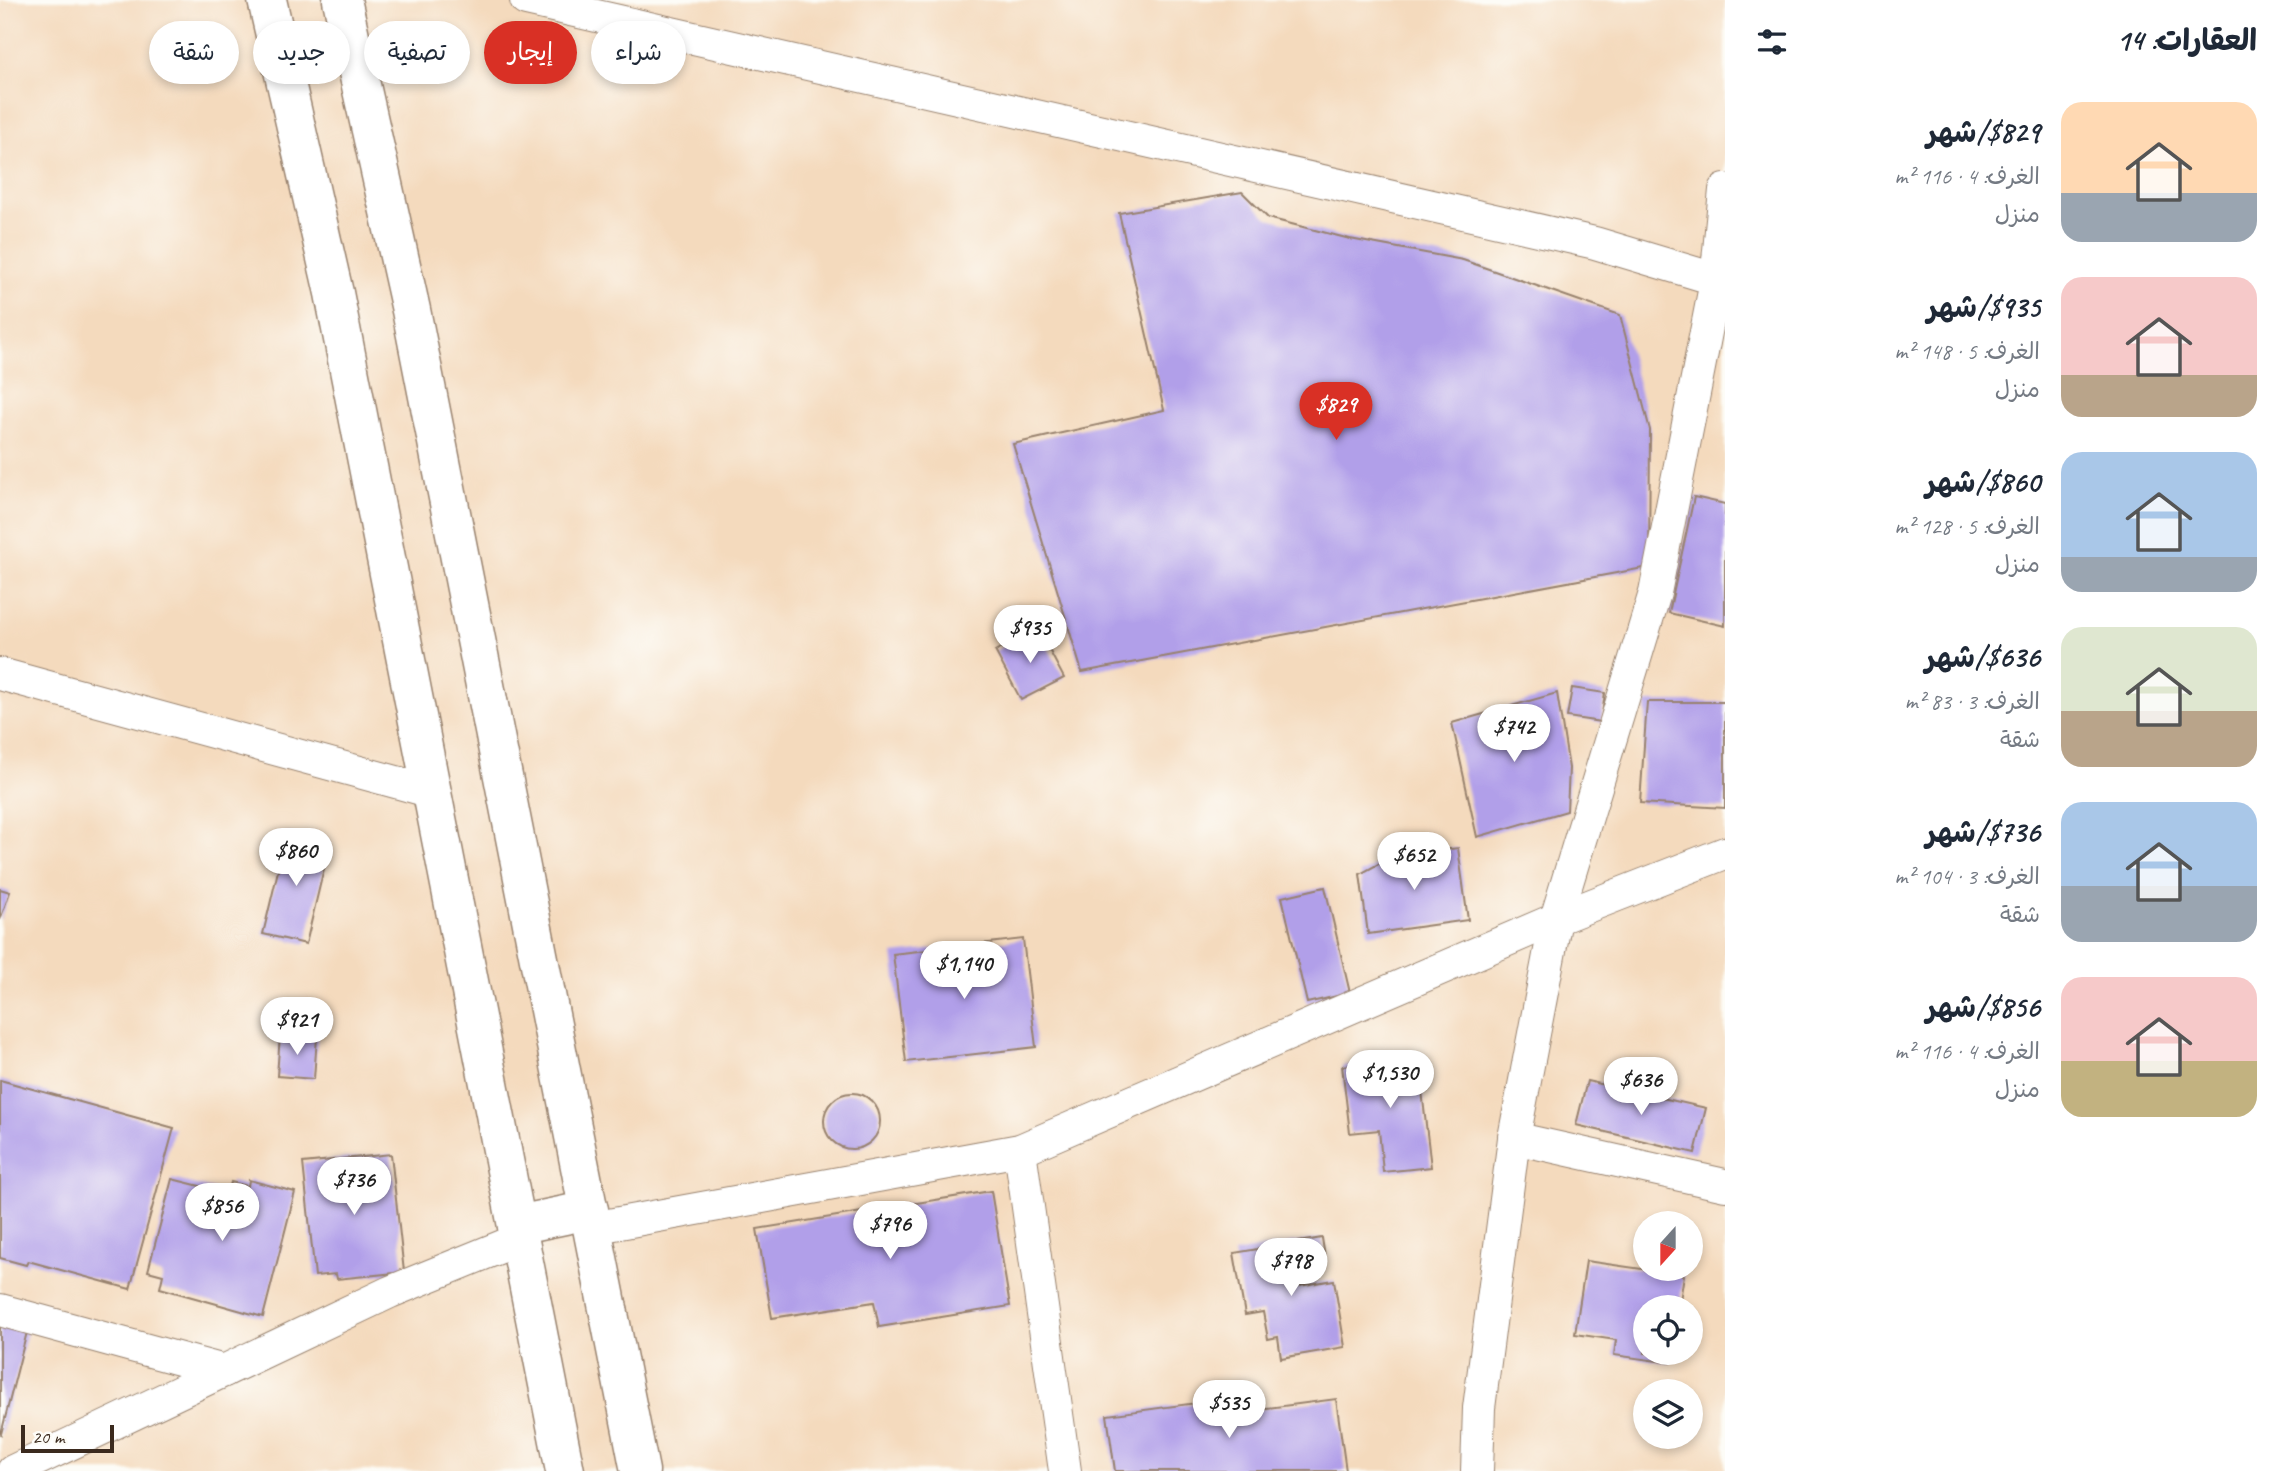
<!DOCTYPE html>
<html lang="ar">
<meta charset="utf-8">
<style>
body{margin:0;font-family:Caveat,"Playpen Sans Arabic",sans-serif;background:#f6f6f7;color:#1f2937;direction:rtl;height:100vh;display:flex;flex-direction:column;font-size:26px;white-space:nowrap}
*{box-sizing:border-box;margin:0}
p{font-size:23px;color:#747a83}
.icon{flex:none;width:38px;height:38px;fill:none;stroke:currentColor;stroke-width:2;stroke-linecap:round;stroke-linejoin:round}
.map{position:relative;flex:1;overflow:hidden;direction:ltr}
.sheet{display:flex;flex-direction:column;background:#fff;width:560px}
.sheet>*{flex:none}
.banner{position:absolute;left:21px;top:21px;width:665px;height:63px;direction:rtl;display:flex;gap:14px}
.needle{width:46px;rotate:201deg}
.controls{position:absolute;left:1633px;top:1211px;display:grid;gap:14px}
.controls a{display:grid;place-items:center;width:70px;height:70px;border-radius:50%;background:#fff;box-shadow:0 4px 10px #0003;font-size:35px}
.scale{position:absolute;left:21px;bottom:18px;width:93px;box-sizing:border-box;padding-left:7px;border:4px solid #3b2a1e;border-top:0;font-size:19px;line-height:24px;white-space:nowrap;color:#3b2a1e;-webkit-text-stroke:5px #fdfcf7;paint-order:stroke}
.price{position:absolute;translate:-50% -60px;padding:0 16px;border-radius:24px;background:#fff;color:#222;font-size:23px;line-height:46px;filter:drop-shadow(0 2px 4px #0008)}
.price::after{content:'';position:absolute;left:50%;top:42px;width:21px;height:16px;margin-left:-10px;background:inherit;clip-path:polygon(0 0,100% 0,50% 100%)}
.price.selected{background:#d93025;color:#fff}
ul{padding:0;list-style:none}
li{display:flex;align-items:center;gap:21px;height:175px;padding:0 28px}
li span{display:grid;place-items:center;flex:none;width:196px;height:140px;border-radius:21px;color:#555}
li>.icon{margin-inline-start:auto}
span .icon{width:84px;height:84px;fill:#fffc;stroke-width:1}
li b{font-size:30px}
h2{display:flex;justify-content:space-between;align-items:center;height:84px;padding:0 28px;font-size:30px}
.tag{padding:0 24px;border-radius:32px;background:#fff;box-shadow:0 4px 10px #0003;font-size:24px;line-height:63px}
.tag.selected{background:#d93025;color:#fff}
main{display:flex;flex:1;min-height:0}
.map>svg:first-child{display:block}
.building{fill:#b19fe9}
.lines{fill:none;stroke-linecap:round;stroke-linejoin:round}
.minor-casing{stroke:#98826e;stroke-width:34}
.tertiary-casing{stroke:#98826e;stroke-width:41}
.trunk-casing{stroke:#98826e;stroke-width:41}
.minor{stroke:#fff;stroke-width:32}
.tertiary{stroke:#fff;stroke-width:38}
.trunk{stroke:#fff;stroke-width:38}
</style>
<main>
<section class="sheet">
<h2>العقارات: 14<svg class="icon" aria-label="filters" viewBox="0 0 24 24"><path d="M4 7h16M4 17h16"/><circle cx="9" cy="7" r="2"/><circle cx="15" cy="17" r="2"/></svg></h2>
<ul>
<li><span style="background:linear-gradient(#ffd9b3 65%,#9aa5b1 0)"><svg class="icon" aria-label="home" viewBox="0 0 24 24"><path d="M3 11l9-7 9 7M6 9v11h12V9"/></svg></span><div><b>$829/شهر</b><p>الغرف: 4 · 116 m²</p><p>منزل</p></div></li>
<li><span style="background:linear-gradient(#f6c9c9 70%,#b9a48a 0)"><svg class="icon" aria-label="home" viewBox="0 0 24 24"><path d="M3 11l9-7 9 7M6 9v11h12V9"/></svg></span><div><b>$935/شهر</b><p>الغرف: 5 · 148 m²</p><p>منزل</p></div></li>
<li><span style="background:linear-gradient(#a9c7e8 75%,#9aa5b1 0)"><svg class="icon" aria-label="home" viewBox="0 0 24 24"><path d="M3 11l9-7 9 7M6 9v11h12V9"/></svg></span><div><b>$860/شهر</b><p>الغرف: 5 · 128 m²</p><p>منزل</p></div></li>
<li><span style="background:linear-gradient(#dfe7d0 60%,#b9a48a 0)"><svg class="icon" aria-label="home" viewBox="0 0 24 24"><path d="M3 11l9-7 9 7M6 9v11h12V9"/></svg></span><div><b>$636/شهر</b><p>الغرف: 3 · 83 m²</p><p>شقة</p></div></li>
<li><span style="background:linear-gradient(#a9c7e8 60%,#9aa5b1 0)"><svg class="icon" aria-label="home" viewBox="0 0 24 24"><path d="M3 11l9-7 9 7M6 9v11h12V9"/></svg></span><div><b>$736/شهر</b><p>الغرف: 3 · 104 m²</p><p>شقة</p></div></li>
<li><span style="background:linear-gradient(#f6c9c9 60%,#c2b280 0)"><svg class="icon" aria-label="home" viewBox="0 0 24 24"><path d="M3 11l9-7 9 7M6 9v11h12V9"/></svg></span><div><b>$856/شهر</b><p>الغرف: 4 · 116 m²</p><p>منزل</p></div></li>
</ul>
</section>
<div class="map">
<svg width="1725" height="1471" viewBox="0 0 1725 1471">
<rect width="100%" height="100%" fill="#fdfcf7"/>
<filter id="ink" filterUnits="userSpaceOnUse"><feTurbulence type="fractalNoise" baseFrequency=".0143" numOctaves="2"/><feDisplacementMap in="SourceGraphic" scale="14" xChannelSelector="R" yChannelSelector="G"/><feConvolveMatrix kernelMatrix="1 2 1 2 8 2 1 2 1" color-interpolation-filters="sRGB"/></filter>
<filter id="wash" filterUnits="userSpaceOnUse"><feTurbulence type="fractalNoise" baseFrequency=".00686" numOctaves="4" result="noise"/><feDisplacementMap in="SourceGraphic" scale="28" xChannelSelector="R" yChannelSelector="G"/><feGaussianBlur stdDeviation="1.57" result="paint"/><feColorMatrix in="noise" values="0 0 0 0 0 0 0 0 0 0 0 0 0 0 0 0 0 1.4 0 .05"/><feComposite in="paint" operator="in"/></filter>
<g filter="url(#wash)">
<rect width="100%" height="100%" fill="#f4dabd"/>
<g id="blocks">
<!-- building -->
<g class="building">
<path d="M1242 192 1268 218 1350 239 1463 260 1620 315 1650 430 1649 567 1082 672 1013 444 1164 410 1119 213Z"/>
<path d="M1694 497 1725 504V626L1669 613Z"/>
<path d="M1038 629 1064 678 1021 700 995 651Z"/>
<path d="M1572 688 1605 693 1601 722 1567 717Z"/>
<path d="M1557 693 1569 768 1567 811 1477 837 1452 723Z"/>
<path d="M1647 702H1725V808L1640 803Z"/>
<path d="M287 833 330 843 306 944 263 934Z"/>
<path d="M1458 848 1468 920 1368 934 1360 874 1393 856Z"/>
<path d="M1325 887 1350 993 1307 1003 1282 897Z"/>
<path d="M0 889 10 892 0 920Z"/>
<path d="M1023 939 1036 1047 906 1062 893 954Z"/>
<path d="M280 1035 317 1037 314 1079 277 1076Z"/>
<path d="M1418 1057 1431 1167 1383 1172 1379 1130 1350 1133 1342 1066Z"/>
<path d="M0 1080 174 1128 130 1289 28 1261 26 1265 0 1258Z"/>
<path d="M1587 1081 1706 1108 1695 1153 1576 1125Z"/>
<circle cx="852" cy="1121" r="28"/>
<path d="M391 1154 404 1272 337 1279 336 1274 315 1276 303 1163Z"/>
<path d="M172 1179 228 1193 231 1182 248 1186 249 1180 295 1192 263 1317 160 1288 163 1275 148 1271Z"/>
<path d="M991 1191 1010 1306 879 1327 874 1302 772 1318 757 1229Z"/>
<path d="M1322 1238 1325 1257 1295 1262 1299 1286 1334 1280 1345 1347 1281 1358 1278 1337 1268 1339 1263 1312 1245 1315 1234 1253Z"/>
<path d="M1586 1261 1684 1275 1679 1307H1645V1353H1673L1671 1363 1614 1355 1616 1340 1575 1334Z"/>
<path d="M0 1320 28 1328 1 1434 0 1433Z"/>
<path d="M1336 1399 1346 1471H1115L1107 1415 1196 1403 1198 1417Z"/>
</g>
</g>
</g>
<g filter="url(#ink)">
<use href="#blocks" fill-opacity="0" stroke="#98826e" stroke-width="2"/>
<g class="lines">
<defs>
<g id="minor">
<path d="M526 0 1595 243 1725 282"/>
<path d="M0 674 429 791"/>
<path d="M1514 1138 1725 1185"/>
<path d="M1020 1150 1065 1471"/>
<path d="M592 1228 1020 1150 1556 919 1725 853"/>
<path d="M0 1310 224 1371"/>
<path d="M13 1471 390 1292 520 1239"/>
<path d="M1477 1471 1479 1408 1514 1138 1556 919 1655 593 1716 281 1725 190"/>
</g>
<path id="tertiary" d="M517 1225 589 1210"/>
<g id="trunk">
<path d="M267 0 334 293 565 1471"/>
<path d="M342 0 411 310 640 1471"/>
</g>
</defs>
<!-- minor casing -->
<use href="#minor" class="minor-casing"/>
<!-- tertiary casing -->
<use href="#tertiary" class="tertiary-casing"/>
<!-- trunk casing -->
<use href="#trunk" class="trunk-casing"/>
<!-- minor -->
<use href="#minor" class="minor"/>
<!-- tertiary -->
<use href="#tertiary" class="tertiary"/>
<!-- trunk -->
<use href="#trunk" class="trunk"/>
</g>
</g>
</svg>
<div class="controls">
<a><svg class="needle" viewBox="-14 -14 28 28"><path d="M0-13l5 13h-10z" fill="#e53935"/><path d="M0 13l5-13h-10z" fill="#747a83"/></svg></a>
<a><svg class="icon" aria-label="locate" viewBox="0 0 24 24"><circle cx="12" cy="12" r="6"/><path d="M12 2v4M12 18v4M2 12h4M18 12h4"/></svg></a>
<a><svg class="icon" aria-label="layers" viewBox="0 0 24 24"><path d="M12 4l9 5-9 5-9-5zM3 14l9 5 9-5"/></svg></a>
</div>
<div class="scale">20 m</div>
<b class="price selected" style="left:1336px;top:442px">$829</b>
<b class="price" style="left:1030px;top:665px">$935</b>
<b class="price" style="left:1514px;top:764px">$742</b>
<b class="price" style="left:296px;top:888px">$860</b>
<b class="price" style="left:1414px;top:892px">$652</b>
<b class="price" style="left:964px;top:1001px">$1,140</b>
<b class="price" style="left:297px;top:1057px">$921</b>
<b class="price" style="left:1390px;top:1110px">$1,530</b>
<b class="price" style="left:1641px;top:1117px">$636</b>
<b class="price" style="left:354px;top:1217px">$736</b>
<b class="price" style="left:222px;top:1243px">$856</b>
<b class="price" style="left:890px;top:1261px">$796</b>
<b class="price" style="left:1291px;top:1298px">$798</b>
<b class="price" style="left:1229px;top:1440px">$535</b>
<div class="banner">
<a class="tag">شراء</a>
<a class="tag selected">إيجار</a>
<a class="tag">تصفية</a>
<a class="tag">جديد</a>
<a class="tag">شقة</a>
</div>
</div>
</main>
